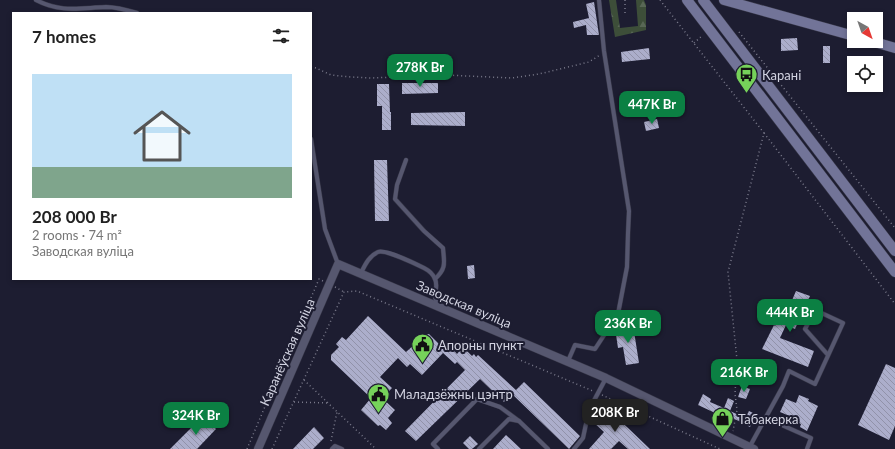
<!DOCTYPE html>
<meta charset="utf-8">
<style>
body{margin:0;font-family:Lato,sans-serif;background:#f6f6f6;color:#222;height:100vh;display:flex;flex-direction:column;font-size:15px;white-space:nowrap}
*{box-sizing:border-box;margin:0}
p{font-size:13px;color:#767676}
.icon{flex:none;width:22px;height:22px;fill:none;stroke:currentColor;stroke-width:2;stroke-linecap:round;stroke-linejoin:round}
.map{position:relative;flex:1;overflow:hidden}
.sheet{position:absolute;left:12px;top:12px;width:300px;height:268px;display:flex;flex-direction:column;background:#fff;border-radius:0px;box-shadow:0 2px 6px #0003}
.sheet>*{flex:none}
.needle{width:26px;rotate:140deg}
.buttons{position:absolute;left:847px;top:12px;display:grid;gap:8px}
.buttons a{display:grid;place-items:center;width:36px;height:36px;border-radius:0px;background:#fff;box-shadow:0 2px 6px #0003;font-size:20px}
.price{position:absolute;translate:-50% -34px;padding:0 9px;border-radius:8px;background:#0b8043;color:#fff;font-size:13px;line-height:26px;filter:drop-shadow(0 1px 2px #0008)}
.price::after{content:'';position:absolute;left:50%;top:24px;width:12px;height:9px;margin-left:-6px;background:inherit;clip-path:polygon(0 0,100% 0,50% 100%)}
.price.active{background:#222;color:#fff}
ul{padding:0;list-style:none}
li{display:grid;align-content:center;gap:8px;height:212px;padding:0 20px}
li+li{border-top:1px solid #e0e0e0}
li span{display:grid;place-items:center;height:124px;border-radius:0px;color:#555}
li>.icon{margin-inline-start:auto}
span .icon{width:72px;height:72px;fill:#fffc;stroke-width:1}
li b{font-size:17px}
h2{display:flex;justify-content:space-between;align-items:center;height:48px;padding:0 20px;font-size:17px}
.map>svg:first-child{display:block}
.forest{fill:url(#forest-firs)}
.building{fill:url(#building-back-hatch)}
.lines{fill:none;stroke-linecap:round;stroke-linejoin:round}
.lane-casing{stroke:#383849;stroke-width:5}
.street-casing{stroke:#383849;stroke-width:9}
.secondary-casing{stroke:#383849;stroke-width:11}
.path{stroke:#7a7a8b;stroke-width:1.5;stroke-dasharray:1 3;stroke-linecap:butt}
.lane{stroke:#56576f;stroke-width:4}
.street{stroke:#56576f;stroke-width:8}
.secondary{stroke:#727498;stroke-width:10}
.labels{text-anchor:middle;stroke-width:4;stroke-linejoin:round;paint-order:stroke}
.poi-label{font-size:13px;fill:#d2d3e1;stroke:#1d1d31;text-anchor:start}
.street-label{font-size:13px;fill:#d2d3e1;stroke:#1d1d31}
</style>
<div class="map">
<svg width="895" height="449" viewBox="0 0 895 449">
<defs>
<pattern id="forest-firs" width="22" height="20" patternUnits="userSpaceOnUse"><rect width="22" height="20" fill="#3d4e39"/><path d="M5 1l3.5 6h-7zM16 11l3.5 6h-7z" fill="#586755"/></pattern>
<pattern id="building-back-hatch" width="6" height="6" patternUnits="userSpaceOnUse"><rect width="6" height="6" fill="#acaecb"/><path d="M-1 5l2 2M0 0l6 6M5-1l2 2" fill="none" stroke="#9192a9"/></pattern>
</defs>
<rect width="100%" height="100%" fill="#1d1d31"/>
<!-- forest -->
<path class="forest" d="M609 0H616L620 28 638 26 636 0H644L646 5V30L615 37Z"/>
<!-- building -->
<g class="building">
<path d="M594 2 599 35H587L586 25 574 28 573 22 589 18 586 4Z"/>
<path d="M797 38 798 50 781 51V39Z"/>
<rect x="823" y="46" width="7" height="17"/>
<path d="M649 48 650 59 622 62 621 52Z"/>
<path d="M402 83H438V93L402 94Z"/>
<path d="M377 84H389L390 112H391V130H382V106H377Z"/>
<path d="M465 112V126L411 125V113Z"/>
<path d="M657 119 659 128 646 131 644 122Z"/>
<path d="M374 160H387L389 221H375Z"/>
<path d="M474 265 475 278 468 279 467 266Z"/>
<path d="M796 291 810 296 795 329 786 325 780 338 814 351 808 367 762 349 774 325 775 326 782 310 787 312Z"/>
<path d="M368 316 406 352 425 335 429 334 440 345 442 342 448 348 450 346 457 354 463 347 472 356 474 354 476 357 478 355 516 390 524 382 580 436 569 449 512 394 504 402 480 379 416 441 405 431 465 370 457 362 455 364 443 353 422 375 410 364 407 367 398 358 380 377 392 388 382 398 395 410 388 418 392 423 386 430 380 425 378 426 361 410 371 398 331 360V355L339 347 336 344 342 337 346 340Z"/>
<path d="M633 325 639 363 626 365 623 347 618 348 615 328Z"/>
<path d="M886 364 895 368V426L889 440 858 425Z"/>
<path d="M742 386 750 389 746 399 738 397Z"/>
<path d="M703 394 711 399 710 402 724 408 728 398 734 401 730 411 745 418 749 411 757 415 750 427 733 418 731 422 713 414V412L698 405Z"/>
<path d="M799 395 809 399 808 401 818 406 807 431 800 427 801 424 791 420 792 417 780 412 786 399 796 403Z"/>
<path d="M605 407 627 427 650 449H628L619 441 611 449H589L604 432 592 421Z"/>
<path d="M203 416 216 429 197 449H170Z"/>
<path d="M314 427 324 438 313 449H293Z"/>
<path d="M506 435 521 449H493Z"/>
<path d="M470 436 478 444 472 449H469L463 443Z"/>
</g>
<g class="lines">
<defs>
<g id="lane">
<path d="M36 0C61 13 79 8 106 7 116 7 127 10 137 13"/>
<path d="M311 139 325 229 338 264"/>
<path d="M406 160 397 185 395 199 424 231 443 248C444 262 447 268 435 279"/>
<path d="M361 273C365 265 369 256 378 252 385 249 416 264 424 268 428 270 433 274 435 279 438 285 435 291 435 297 436 300 437 303 438 306"/>
<path d="M568 361 575 345 595 349 618 314 627 267 628 233 629 211 604 51 599 0"/>
<path d="M766 418 811 438 807 449"/>
<path d="M749 448 783 386 789 371 815 384 843 323 815 310 805 329 828 355"/>
<path d="M332 449 335 446 342 449"/>
<path d="M438 449 433 444 477 399 500 407 519 421"/>
<path d="M479 449 509 419 519 421 548 449"/>
<path d="M574 449 583 438 589 410 606 378"/>
</g>
<path id="street" d="M258 449 338 264 606 378 754 449"/>
<g id="secondary">
<path d="M687 0 895 272"/>
<path d="M703 0 895 251"/>
<path d="M724 0 854 36"/>
<path d="M871 41 895 48"/>
</g>
</defs>
<!-- lane casing -->
<use href="#lane" class="lane-casing"/>
<!-- street casing -->
<use href="#street" class="street-casing"/>
<!-- secondary casing -->
<use href="#secondary" class="secondary-casing"/>
<!-- path -->
<g class="path">
<path d="M625 0V13"/>
<path d="M660 0 764 133 728 272 737 360 735 394 737 410 733 431"/>
<path d="M739 32 895 228"/>
<path d="M694 43 703 35"/>
<path d="M311 67 316 68 331 75 351 77 371 78 445 75 512 78 539 74 589 62 600 55"/>
<path d="M764 133 895 304"/>
<path d="M335 287 344 292"/>
<path d="M304 380 376 449"/>
<path d="M602 395 720 449"/>
<path d="M294 402 328 403"/>
<path d="M331 441 337 412"/>
<path d="M247 449 319 279 323 281"/>
<path d="M272 449 344 292 357 291 593 391"/>
</g>
<!-- lane -->
<use href="#lane" class="lane"/>
<!-- street -->
<use href="#street" class="street"/>
<!-- secondary -->
<use href="#secondary" class="secondary"/>
</g>
<!-- icons -->
<defs>
<symbol id="bus-pin" viewBox="-11 -11 22 30"><path d="M0 17L-7.5 6A9.5 9.5 0 1 1 7.5 6Z" fill="#76d25a" stroke="#1d1d31"/><path d="M-5-6H5V4H4V6H2V4H-2V6H-4V4H-5ZM-3.5-4V0h7V-4ZM-3.5 1.2v1.5H-2V1.2ZM2 1.2v1.5H3.5V1.2Z" fill="#111"/></symbol>
<symbol id="civic-pin" viewBox="-11 -11 22 30"><path d="M0 17L-7.5 6A9.5 9.5 0 1 1 7.5 6Z" fill="#76d25a" stroke="#1d1d31"/><path d="M-.6-6.5H3V-4.5H.6V-3L4-1V1h2V6H-6V1h2V-1L-.6-3ZM-1.2 2.5V6h2.4V2.5Z" fill="#111"/></symbol>
<symbol id="shop-pin" viewBox="-11 -11 22 30"><path d="M0 17L-7.5 6A9.5 9.5 0 1 1 7.5 6Z" fill="#76d25a" stroke="#1d1d31"/><path d="M-5-2.5h2.3a2.7 3.5 0 0 1 5.4 0H5L5.5 6h-11ZM-1.5-2.5h3a1.5 2.3 0 0 0-3 0Z" fill="#111"/></symbol>
</defs>
<g fill-rule="evenodd">
<use href="#bus-pin" x="734" y="62" width="25" height="34"/>
<use href="#civic-pin" x="410" y="332" width="25" height="34"/>
<use href="#civic-pin" x="366" y="382" width="25" height="34"/>
<use href="#shop-pin" x="710" y="406" width="25" height="34"/>
</g>
<g class="labels">
<!-- poi labels -->
<g class="poi-label">
<text x="762" y="80">Карані</text>
<text x="438" y="350">Апорны пункт</text>
<text x="394" y="399">Маладзёжны цэнтр</text>
<text x="738" y="424">Табакерка</text>
</g>
<!-- street labels -->
<g class="street-label">
<text transform="translate(464 304) rotate(23)" y="5">Заводская вуліца</text>
<text transform="translate(287 352) rotate(-66)" y="5">Каранёўская вуліца</text>
</g>
</g>
</svg>
<div class="buttons">
<a><svg class="needle" viewBox="-14 -14 28 28"><path d="M0-13l5 13h-10z" fill="#e53935"/><path d="M0 13l5-13h-10z" fill="#767676"/></svg></a>
<a><svg class="icon" aria-label="locate" viewBox="0 0 24 24"><circle cx="12" cy="12" r="6"/><path d="M12 2v4M12 18v4M2 12h4M18 12h4"/></svg></a>
</div>
<b class="price" style="left:420px;top:88px">278K Br</b>
<b class="price" style="left:652px;top:125px">447K Br</b>
<b class="price" style="left:790px;top:333px">444K Br</b>
<b class="price" style="left:628px;top:344px">236K Br</b>
<b class="price" style="left:744px;top:393px">216K Br</b>
<b class="price active" style="left:615px;top:433px">208K Br</b>
<b class="price" style="left:196px;top:436px">324K Br</b>
<section class="sheet">
<h2>7 homes<svg class="icon" aria-label="filters" viewBox="0 0 24 24"><path d="M4 7h16M4 17h16"/><circle cx="9" cy="7" r="2"/><circle cx="15" cy="17" r="2"/></svg></h2>
<ul>
<li><span style="background:linear-gradient(#bfe0f5 75%,#7fa58c 0)"><svg class="icon" aria-label="home" viewBox="0 0 24 24"><path d="M3 11l9-7 9 7M6 9v11h12V9"/></svg></span><div><b>208 000 Br</b><p>2 rooms · 74 m²</p><p>Заводская вуліца</p></div></li>
</ul>
</section>
</div>
